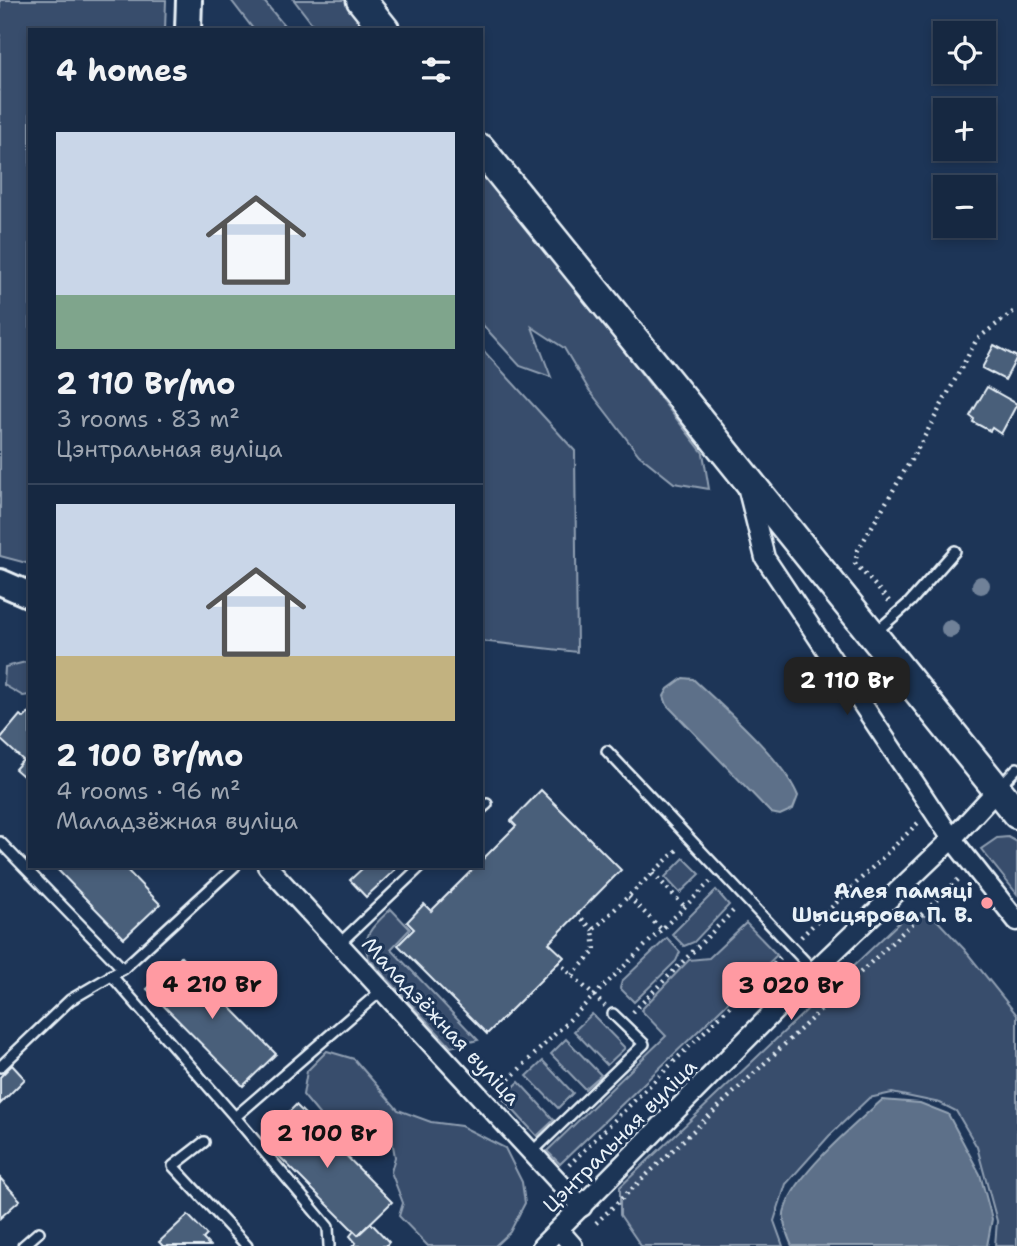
<!DOCTYPE html>
<meta charset="utf-8">
<style>
body{margin:0;font-family:"Shantell Sans",sans-serif;background:#23344c;color:#f1f3f6;height:100vh;display:flex;flex-direction:column;font-size:26px;white-space:nowrap}
*{box-sizing:border-box;margin:0}
p{font-size:23px;color:#9ea6b1}
.icon{flex:none;width:38px;height:38px;fill:none;stroke:currentColor;stroke-width:2;stroke-linecap:round;stroke-linejoin:round}
.map{position:relative;flex:1;overflow:hidden}
.side{position:absolute;left:28px;top:28px;width:455px;height:840px;display:flex;flex-direction:column;background:#162841;border-radius:0px;box-shadow:0 4px 10px #0003,0 0 0 2px #35445a}
.side>*{flex:none}
.tools{position:absolute;left:933px;top:21px;display:grid;gap:14px}
.tools a{display:grid;place-items:center;width:63px;height:63px;border-radius:0px;background:#162841;box-shadow:0 4px 10px #0003,0 0 0 2px #35445a;font-size:35px}
.price{position:absolute;translate:-50% -60px;padding:0 16px;border-radius:14px;background:#ff9aa2;color:#111;font-size:23px;line-height:46px;filter:drop-shadow(0 2px 4px #0008)}
.price::after{content:'';position:absolute;left:50%;top:42px;width:21px;height:16px;margin-left:-10px;background:inherit;clip-path:polygon(0 0,100% 0,50% 100%)}
.price.on{background:#222;color:#fff}
ul{padding:0;list-style:none}
li{display:grid;align-content:center;gap:14px;height:371px;padding:0 28px}
li+li{border-top:2px solid #35445a}
li span{display:grid;place-items:center;height:217px;border-radius:0px;color:#555}
li>.icon{margin-inline-start:auto}
span .icon{width:126px;height:126px;fill:#fffc;stroke-width:1}
li b{font-size:30px}
h2{display:flex;justify-content:space-between;align-items:center;height:84px;padding:0 28px;font-size:30px}
.map>svg:first-child{display:block}
.green{fill:#374d6c;stroke:#909fb2;stroke-width:2}
.water{fill:#5d7089;stroke:#95a4b5;stroke-width:2}
.building{fill:#495e7a;stroke:#e8f1f8;stroke-width:2}
.lines{fill:none;stroke-linecap:round;stroke-linejoin:round}
.lane-casing{stroke:#e8f1f8;stroke-width:14}
.street-casing{stroke:#e8f1f8;stroke-width:23}
.secondary-casing{stroke:#e8f1f8;stroke-width:30}
.primary-casing{stroke:#e8f1f8;stroke-width:33}
.path{stroke:#e8f1f8;stroke-width:4.5;stroke-dasharray:2 5;stroke-linecap:butt}
.lane{stroke:#1d3557;stroke-width:9}
.street{stroke:#1d3557;stroke-width:18}
.secondary{stroke:#1d3557;stroke-width:24}
.primary{stroke:#1d3557;stroke-width:28}
.tree{fill:#708198}
.poi-dot{fill:#ff9aa2;stroke:#1d3557;stroke-width:2.5}
.labels{text-anchor:middle;stroke-width:6;stroke-linejoin:round;paint-order:stroke}
.poi-label{font-size:21px;font-weight:bold;fill:#e8f1f8;stroke:#1d3557;text-anchor:end}
.street-label{font-size:21px;fill:#e8f1f8;stroke:#1d3557}
</style>
<div class="map">
<svg width="1017" height="1246" viewBox="0 0 1017 1246">
<rect width="100%" height="100%" fill="#1d3557"/>
<filter id="ink" filterUnits="userSpaceOnUse"><feTurbulence type="fractalNoise" baseFrequency=".0143" numOctaves="2"/><feDisplacementMap in="SourceGraphic" scale="14" xChannelSelector="R" yChannelSelector="G"/><feConvolveMatrix kernelMatrix="1 2 1 2 8 2 1 2 1" color-interpolation-filters="sRGB"/></filter>
<g filter="url(#ink)">
<!-- green -->
<g class="green">
<path d="M0 0H166L165 30H30V564L0 556Z"/>
<path d="M231 0H263L288 30H254Z"/>
<path d="M294 0H351L375 30H317Z"/>
<path d="M481 167 703 453 709 489 674 483 639 455 589 390 564 348 532 327 551 377 520 366 481 323Z"/>
<path d="M481 348 575 451 577 652 481 641Z"/>
<path d="M30 661V695L23 696 4 685 5 667Z"/>
<path d="M1008 837 1017 842V894L981 849 997 838Z"/>
<path d="M684 858 700 874 680 893 665 877Z"/>
<path d="M716 890 729 905 694 942 684 946 672 934Z"/>
<path d="M391 909 410 929 391 949 478 1040 451 1047 369 959C359 936 375 924 391 909Z"/>
<path d="M906 916H933L964 949 1017 1015V1246H995L997 1221 977 1147 956 1111 940 1103 892 1093 869 1098 829 1136 786 1184 774 1221 783 1246H641L620 1215V1187Z"/>
<path d="M746 923 777 955 560 1164 547 1151 666 1036 641 1010 689 960 709 958Z"/>
<path d="M667 938 680 952 676 961 634 1002 620 988 622 981Z"/>
<path d="M592 1014 625 1048 607 1065 574 1031Z"/>
<path d="M566 1039 601 1075 585 1089 551 1054Z"/>
<path d="M327 1051 354 1059 398 1110 431 1122 461 1126 505 1148 522 1182 525 1203 510 1232 495 1246H428L399 1216 403 1203 391 1172 395 1157 391 1134 368 1121 353 1134H341L322 1118 303 1095 307 1071Z"/>
<path d="M543 1061 573 1093 558 1108 527 1076Z"/>
<path d="M519 1082 554 1120 537 1136 502 1098Z"/>
</g>
<!-- water -->
<g class="water">
<path d="M683 678 693 679C724 708 783 759 798 796L793 809 780 815 771 813 667 705 664 696 668 689Z"/>
<path d="M882 1100 920 1103 948 1114 980 1174 992 1219 987 1246C974 1246 929 1243 921 1246H792C787 1235 781 1220 785 1209 795 1175 855 1124 882 1100Z"/>
</g>
<!-- building -->
<g class="building">
<path d="M994 345 1017 357 1005 380 982 368Z"/>
<path d="M987 387 1017 404 1001 434 992 428 990 431 973 422 974 419 970 416Z"/>
<path d="M30 712V782L15 769 23 760 0 739 20 715 24 718Z"/>
<path d="M541 790 621 870 549 943 564 957 487 1034 398 945 414 929 407 922 424 904 431 911 476 866H481V861L516 826 511 821Z"/>
<path d="M54 866H123L160 904 124 938Z"/>
<path d="M365 866H399L366 897 350 880Z"/>
<path d="M181 957 276 1054 243 1086 147 989Z"/>
<path d="M12 1065 25 1079 0 1104V1077Z"/>
<path d="M296 1105 392 1202 358 1235 262 1139Z"/>
<path d="M0 1178 20 1200 0 1218Z"/>
<path d="M188 1215 207 1235 203 1239 210 1246H163L159 1242Z"/>
<path d="M371 1223 389 1242 386 1246H353L356 1243 350 1236 354 1231 358 1235Z"/>
</g>
<g class="lines">
<defs>
<g id="lane">
<path d="M876 632 910 602 955 551"/>
<path d="M607 751 814 971"/>
<path d="M999 787 1017 768"/>
<path d="M481 809 487 804"/>
<path d="M0 842 123 969"/>
<path d="M339 944 421 866"/>
<path d="M111 975 235 1117"/>
<path d="M0 1067 70 1000 123 969 235 866"/>
<path d="M204 1142 173 1166 247 1246"/>
<path d="M532 1152 644 1044 613 1014"/>
<path d="M23 1246 39 1232"/>
<path d="M329 1246 328 1227 235 1117 382 990"/>
</g>
<g id="street">
<path d="M747 486 765 558 952 839 1017 921"/>
<path d="M267 866 582 1207"/>
<path d="M559 1230 573 1246"/>
<path d="M542 1246 814 971 952 839 997 790"/>
</g>
<g id="secondary">
<path d="M188 30 189 0"/>
<path d="M0 582 30 595"/>
</g>
<g id="primary">
<path d="M361 0 385 30"/>
<path d="M481 149 1017 814"/>
</g>
</defs>
<!-- lane casing -->
<use href="#lane" class="lane-casing"/>
<!-- street casing -->
<use href="#street" class="street-casing"/>
<!-- secondary casing -->
<use href="#secondary" class="secondary-casing"/>
<!-- primary casing -->
<use href="#primary" class="primary-casing"/>
<!-- path -->
<g class="path">
<path d="M889 601 855 563 858 550 921 443 977 339 1017 309"/>
<path d="M653 873 685 907"/>
<path d="M629 897 662 930"/>
<path d="M577 914 593 930"/>
<path d="M801 937 920 821"/>
<path d="M558 962 605 1006"/>
<path d="M572 975 595 951 593 930 679 848"/>
<path d="M633 1012 735 909"/>
<path d="M499 1089 710 882"/>
<path d="M569 1165 782 955"/>
<path d="M596 1223 961 877"/>
</g>
<!-- lane -->
<use href="#lane" class="lane"/>
<!-- street -->
<use href="#street" class="street"/>
<!-- secondary -->
<use href="#secondary" class="secondary"/>
<!-- primary -->
<use href="#primary" class="primary"/>
</g>
<!-- trees -->
<g class="tree">
<circle cx="981" cy="585" r="9"/>
<circle cx="950" cy="629" r="9"/>
</g>
</g>
<!-- markers -->
<circle class="poi-dot" cx="987" cy="903" r="7"/>
<g class="labels">
<!-- poi labels -->
<g class="poi-label">
<text x="973" y="898">Алея памяці<tspan x="973" dy="24">Шысцярова П. В.</tspan></text>
</g>
<!-- street labels -->
<g class="street-label">
<text transform="translate(441 1021) rotate(47)" y="7">Маладзёжная вуліца</text>
<text transform="translate(620 1136) rotate(-45)" y="7">Цэнтральная вуліца</text>
</g>
</g>
</svg>
<div class="tools">
<a><svg class="icon" aria-label="locate" viewBox="0 0 24 24"><circle cx="12" cy="12" r="6"/><path d="M12 2v4M12 18v4M2 12h4M18 12h4"/></svg></a>
<a>+</a>
<a>−</a>
</div>
<b class="price on" style="left:847px;top:717px">2 110 Br</b>
<b class="price" style="left:212px;top:1021px">4 210 Br</b>
<b class="price" style="left:791px;top:1022px">3 020 Br</b>
<b class="price" style="left:327px;top:1170px">2 100 Br</b>
<section class="side">
<h2>4 homes<svg class="icon" aria-label="filters" viewBox="0 0 24 24"><path d="M4 7h16M4 17h16"/><circle cx="9" cy="7" r="2"/><circle cx="15" cy="17" r="2"/></svg></h2>
<ul>
<li><span style="background:linear-gradient(#c9d6e8 75%,#7fa58c 0)"><svg class="icon" aria-label="home" viewBox="0 0 24 24"><path d="M3 11l9-7 9 7M6 9v11h12V9"/></svg></span><div><b>2 110 Br/mo</b><p>3 rooms · 83 m²</p><p>Цэнтральная вуліца</p></div></li>
<li><span style="background:linear-gradient(#c9d6e8 70%,#c2b280 0)"><svg class="icon" aria-label="home" viewBox="0 0 24 24"><path d="M3 11l9-7 9 7M6 9v11h12V9"/></svg></span><div><b>2 100 Br/mo</b><p>4 rooms · 96 m²</p><p>Маладзёжная вуліца</p></div></li>
</ul>
</section>
</div>
